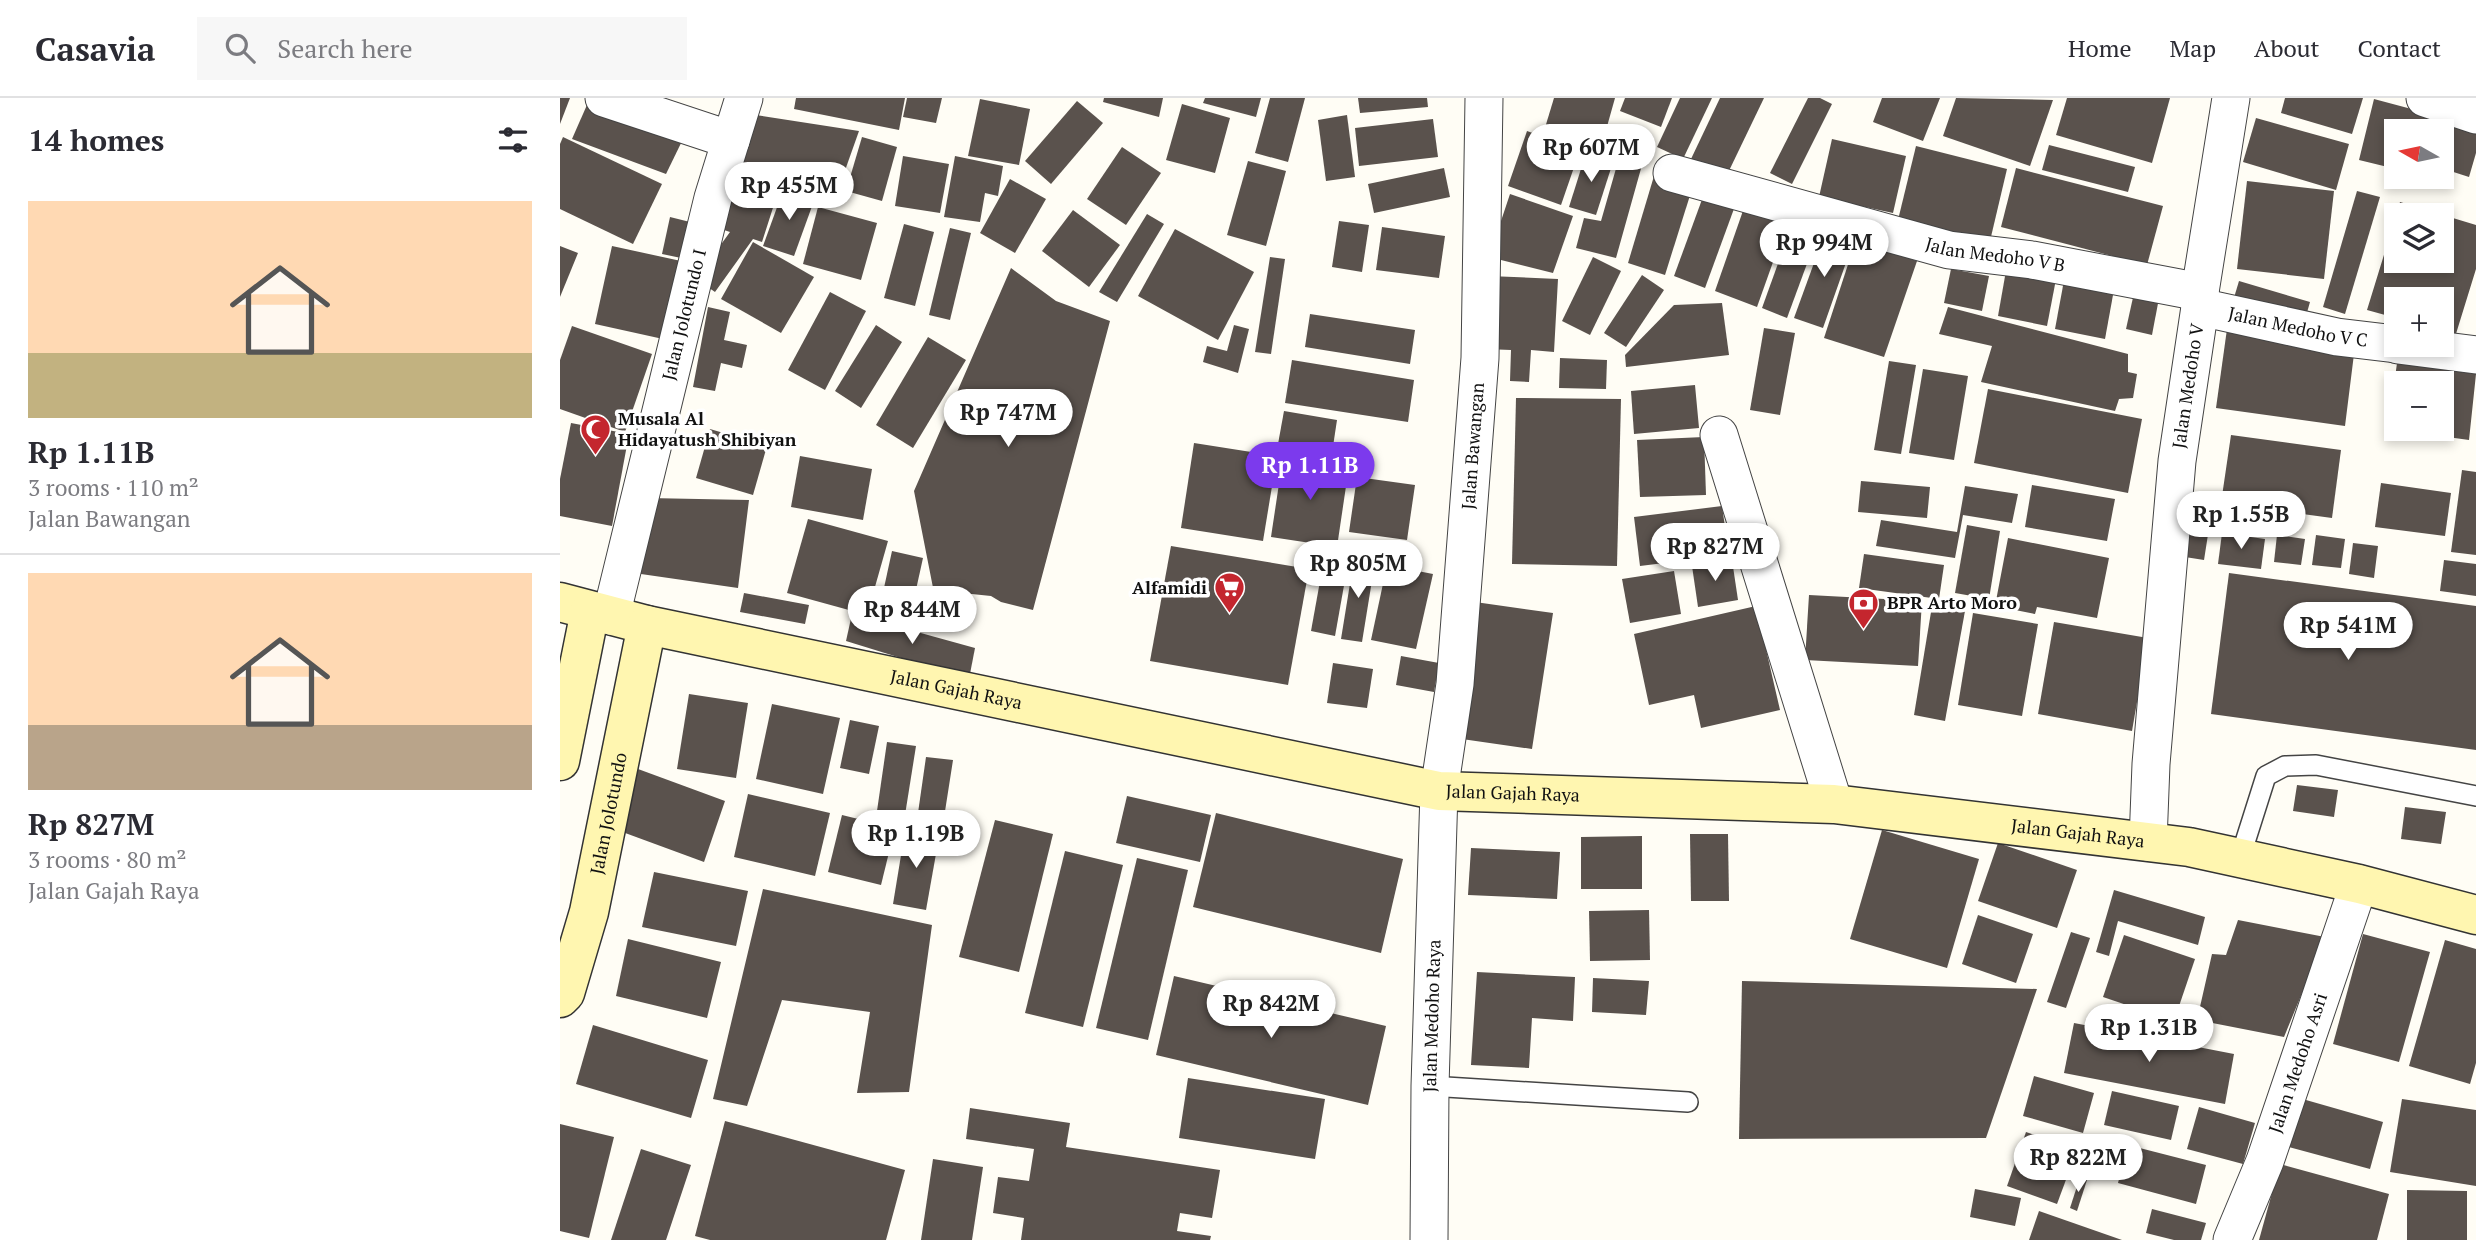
<!DOCTYPE html>
<meta charset="utf-8">
<style>
body{margin:0;font-family:"PT Serif",serif;background:#f7f7f7;color:#2b2b33;height:100vh;display:flex;flex-direction:column;font-size:26px;white-space:nowrap}
*{box-sizing:border-box;margin:0}
p{font-size:23px;color:#7c7c81}
.icon{flex:none;width:38px;height:38px;fill:none;stroke:currentColor;stroke-width:2;stroke-linecap:round;stroke-linejoin:round}
.map{position:relative;flex:1;overflow:hidden}
.details{display:flex;flex-direction:column;background:#fff;width:560px}
.details>*{flex:none}
.needle{width:46px;rotate:279deg}
.buttons{position:absolute;left:1824px;top:21px;display:grid;gap:14px}
.buttons a{display:grid;place-items:center;width:70px;height:70px;border-radius:0px;background:#fff;box-shadow:0 4px 10px #0003;font-size:35px}
.price{position:absolute;translate:-50% -60px;padding:0 16px;border-radius:24px;background:#fff;color:#222;font-size:23px;line-height:46px;filter:drop-shadow(0 2px 4px #0008)}
.price::after{content:'';position:absolute;left:50%;top:42px;width:21px;height:16px;margin-left:-10px;background:inherit;clip-path:polygon(0 0,100% 0,50% 100%)}
.price.current{background:#7c3aed;color:#fff}
ul{padding:0;list-style:none}
li{display:grid;align-content:center;gap:14px;height:371px;padding:0 28px}
li+li{border-top:2px solid #e1e1e2}
li span{display:grid;place-items:center;height:217px;border-radius:0px;color:#555}
li>.icon{margin-inline-start:auto}
span .icon{width:126px;height:126px;fill:#fffc;stroke-width:1}
li b{font-size:30px}
h2{display:flex;justify-content:space-between;align-items:center;height:84px;padding:0 28px;font-size:30px}
header{display:flex;align-items:center;gap:42px;box-sizing:border-box;height:98px;padding:0 35px;background:#fff;border-bottom:2px solid #e1e1e2}
header strong{font-size:33px}
nav{display:flex;gap:38px;margin-inline-start:auto;font-size:24px}
.search{width:490px;height:63px;background:#f7f7f7;display:flex;align-items:center;gap:18px;box-sizing:border-box;padding:0 24px;border-radius:0px;color:#7c7c81;font-size:26px}
main{display:flex;flex:1;min-height:0}
.map>svg:first-child{display:block}
.building{fill:#5a524d}
.lines{fill:none;stroke-linecap:round;stroke-linejoin:round}
.lane-casing{stroke:#444;stroke-width:22}
.street-casing{stroke:#444;stroke-width:39}
.secondary-casing{stroke:#333;stroke-width:41}
.lane{stroke:#fff;stroke-width:19}
.street{stroke:#fff;stroke-width:37}
.secondary{stroke:#fff6b0;stroke-width:38}
.labels{text-anchor:middle;stroke-width:7;stroke-linejoin:round;paint-order:stroke}
.street-label{font-size:18px;fill:#111;stroke:#fff}
.poi-label{font-size:18px;font-weight:bold;fill:#111;stroke:#fff;text-anchor:start}
</style>
<header>
<strong>Casavia</strong>
<div class="search"><svg class="icon" aria-label="search" viewBox="0 0 24 24"><circle cx="10" cy="10" r="6"/><path d="M15 15l6 6"/></svg>Search here</div>
<nav><a>Home</a><a>Map</a><a>About</a><a>Contact</a></nav>
</header>
<main>
<section class="details">
<h2>14 homes<svg class="icon" aria-label="filters" viewBox="0 0 24 24"><path d="M4 7h16M4 17h16"/><circle cx="9" cy="7" r="2"/><circle cx="15" cy="17" r="2"/></svg></h2>
<ul>
<li><span style="background:linear-gradient(#ffd9b3 70%,#c2b280 0)"><svg class="icon" aria-label="home" viewBox="0 0 24 24"><path d="M3 11l9-7 9 7M6 9v11h12V9"/></svg></span><div><b>Rp 1.11B</b><p>3 rooms · 110 m²</p><p>Jalan Bawangan</p></div></li>
<li><span style="background:linear-gradient(#ffd9b3 70%,#b9a48a 0)"><svg class="icon" aria-label="home" viewBox="0 0 24 24"><path d="M3 11l9-7 9 7M6 9v11h12V9"/></svg></span><div><b>Rp 827M</b><p>3 rooms · 80 m²</p><p>Jalan Gajah Raya</p></div></li>
</ul>
</section>
<div class="map">
<svg width="1916" height="1142" viewBox="0 0 1916 1142">
<rect width="100%" height="100%" fill="#fffdf5"/>
<!-- building -->
<g class="building">
<path d="M0 0H10L0 26Z"/>
<path d="M30 0 124 39 106 76 12 41Z"/>
<path d="M236 0H345L339 32 234 11Z"/>
<path d="M347 0H382L376 25 343 19Z"/>
<path d="M544 0H603L599 19 543 4Z"/>
<path d="M645 0H701L696 19 643 5Z"/>
<path d="M710 0H745L728 64 695 55Z"/>
<path d="M798 0H867L868 9 800 15Z"/>
<path d="M994 0H1055L1041 50 984 33Z"/>
<path d="M1065 0H1112L1101 29 1060 13Z"/>
<path d="M1120 0H1152L1123 61 1097 49Z"/>
<path d="M1160 0H1204L1166 79 1131 61Z"/>
<path d="M1248 0H1260L1272 6 1232 86 1210 75Z"/>
<path d="M1322 0H1380L1363 43 1313 24Z"/>
<path d="M1396 0 1493 2 1470 68 1383 38Z"/>
<path d="M1507 0H1610L1592 65 1496 37Z"/>
<path d="M1725 0H1803L1792 36 1721 15Z"/>
<path d="M420 1 470 11 459 67 408 58Z"/>
<path d="M1814 1 1874 17 1870 33H1836V71L1799 62Z"/>
<path d="M517 3 543 25 491 86 465 63Z"/>
<path d="M622 6 670 20 655 75 606 62Z"/>
<path d="M183 15 299 33 277 95 172 69Z"/>
<path d="M787 17 795 79 766 83 758 22Z"/>
<path d="M1696 20 1789 46 1776 92 1683 64Z"/>
<path d="M873 21 878 59 799 68 795 30Z"/>
<path d="M1887 22 1916 31V55L1909 79 1881 70V41Z"/>
<path d="M967 33 1020 52 1001 107 948 88Z"/>
<path d="M3 39 102 86 73 146 0 111V46Z"/>
<path d="M302 39 337 49 322 103 286 93Z"/>
<path d="M1272 41 1346 58 1333 115 1259 99Z"/>
<path d="M1489 47 1575 69 1568 94 1482 72Z"/>
<path d="M1356 48 1447 71 1430 143 1338 122Z"/>
<path d="M562 49 601 75 566 127 527 101Z"/>
<path d="M1026 55 1053 64 1036 117 1009 109Z"/>
<path d="M343 58 389 66 380 115 335 108Z"/>
<path d="M395 58 443 68 438 98 425 95 420 124 384 119Z"/>
<path d="M1059 60 1082 67 1056 160 1016 150 1024 120 1041 123Z"/>
<path d="M688 63 726 73 706 148 667 137Z"/>
<path d="M884 70 890 99 814 115 808 86Z"/>
<path d="M1456 70 1603 108 1587 167 1441 129Z"/>
<path d="M166 73 219 91 202 144 193 141 155 194 136 181 170 134 149 127Z"/>
<path d="M1094 78 1132 91 1105 177 1068 165Z"/>
<path d="M450 81 486 101 455 155 420 135Z"/>
<path d="M1687 83 1774 93 1764 181 1677 171Z"/>
<path d="M224 90 255 100 234 158 203 148Z"/>
<path d="M1797 93 1820 99 1785 216 1763 209Z"/>
<path d="M950 96 1013 118 993 175 929 159Z"/>
<path d="M1144 96 1175 108 1145 190 1114 178Z"/>
<path d="M1840 104 1916 127V171L1895 239 1881 234V201H1836V220L1807 212 1835 121 1836 163H1881V117H1836Z"/>
<path d="M1185 107 1228 122 1197 209 1155 193Z"/>
<path d="M258 109 317 125 301 182 243 166Z"/>
<path d="M513 112 560 147 529 189 482 153Z"/>
<path d="M587 116 604 126 557 204 539 194Z"/>
<path d="M110 119 134 125 126 161 102 156Z"/>
<path d="M779 123 809 127 802 174 772 169Z"/>
<path d="M344 126 374 134 355 208 324 200Z"/>
<path d="M822 129 885 138 879 180 816 172Z"/>
<path d="M390 130 411 135 390 222 369 217Z"/>
<path d="M615 131 694 174 658 242 578 198Z"/>
<path d="M1266 132 1294 142 1263 230 1234 220Z"/>
<path d="M1229 135 1255 144 1227 220 1202 210Z"/>
<path d="M1296 142 1357 163 1324 259 1264 240Z"/>
<path d="M193 144 254 179 221 235 161 201Z"/>
<path d="M0 148 18 155 0 199Z"/>
<path d="M52 148 121 163 103 241 35 226Z"/>
<path d="M710 159 725 161 711 256 695 254Z"/>
<path d="M1033 159 1061 173 1030 237 1002 223Z"/>
<path d="M1447 167 1497 176 1487 228 1438 218Z"/>
<path d="M451 170 496 203 550 223 473 512 441 504 431 498 402 495 394 521 377 510 354 393Z"/>
<path d="M1391 171 1429 178 1422 213 1384 205Z"/>
<path d="M1082 177 1104 192 1066 249 1044 235Z"/>
<path d="M1505 177 1555 186 1545 241 1495 231Z"/>
<path d="M929 178 998 181 994 254 971 252 969 284 950 283 951 252 925 251Z"/>
<path d="M1679 183 1750 204 1744 225 1673 203Z"/>
<path d="M270 194 306 213 265 292 228 272Z"/>
<path d="M1574 195 1599 200 1592 237 1566 231Z"/>
<path d="M1162 205 1169 257 1066 269 1065 257 1114 207Z"/>
<path d="M148 209 170 214 164 242 187 247 182 270 161 265 155 293 133 289Z"/>
<path d="M1388 209 1568 256V274L1577 276 1573 300 1559 301 1555 313 1421 284 1432 248 1379 236Z"/>
<path d="M750 216 855 232 850 266 745 249Z"/>
<path d="M316 227 342 244 301 310 275 293Z"/>
<path d="M674 227 689 231 678 275 643 264 647 248 667 253Z"/>
<path d="M12 228 92 256 65 334 0 311V262Z"/>
<path d="M1204 230 1235 235 1220 317 1190 312Z"/>
<path d="M1667 231 1795 248 1785 328 1656 310Z"/>
<path d="M368 239 406 262 353 350 316 327Z"/>
<path d="M1000 260 1047 262 1046 291 999 290Z"/>
<path d="M732 262 854 282 848 324 725 305Z"/>
<path d="M1329 263 1356 267 1341 356 1314 352Z"/>
<path d="M1837 265 1916 276 1909 342 1837 332 1881 331V285H1836V332L1828 331Z"/>
<path d="M1363 271 1408 278 1394 362 1349 355Z"/>
<path d="M1135 287 1139 330 1074 336 1071 293Z"/>
<path d="M1428 291 1582 321 1568 395 1414 365Z"/>
<path d="M956 300 1061 301 1057 468 952 466Z"/>
<path d="M724 313 777 322 772 355 718 346Z"/>
<path d="M11 325 69 336 52 428 0 418V381Z"/>
<path d="M150 331 207 348 193 397 136 380Z"/>
<path d="M1671 337 1781 352 1772 420 1661 405Z"/>
<path d="M1144 339 1146 397 1080 399 1077 342Z"/>
<path d="M634 345 717 358 703 443 621 430Z"/>
<path d="M240 358 312 371 303 422 231 409Z"/>
<path d="M723 359 789 368 777 449 711 439Z"/>
<path d="M1902 372 1916 374V457L1891 454Z"/>
<path d="M797 379 855 387 847 442 789 434Z"/>
<path d="M1301 383 1370 389 1367 420 1298 414Z"/>
<path d="M1821 385 1891 395 1885 438 1815 429Z"/>
<path d="M1472 387 1555 401 1547 443 1465 429Z"/>
<path d="M1405 388 1458 396 1452 425 1403 417 1395 460 1316 448 1321 422 1397 434Z"/>
<path d="M88 400 189 402 178 490 74 475Z"/>
<path d="M1162 408 1169 457 1080 468 1074 419Z"/>
<path d="M248 421 328 443 307 517 227 495Z"/>
<path d="M1407 427 1440 433 1429 501 1395 495Z"/>
<path d="M1629 428 1649 430 1644 462 1625 459Z"/>
<path d="M1662 435 1705 441 1701 471 1658 466Z"/>
<path d="M1717 437 1745 441 1741 467 1714 464Z"/>
<path d="M1756 437 1785 441 1781 470 1752 467Z"/>
<path d="M1448 440 1549 460 1537 520 1477 509 1475 516 1435 508Z"/>
<path d="M1793 445 1818 448 1814 480 1789 476Z"/>
<path d="M611 448 749 471 728 587 590 563Z"/>
<path d="M332 453 363 460 348 528 317 522Z"/>
<path d="M1304 456 1384 467 1379 501 1299 490Z"/>
<path d="M764 461 788 465 775 538 751 533Z"/>
<path d="M794 461 815 464 802 544 781 541Z"/>
<path d="M1172 462 1178 502 1138 509 1132 468Z"/>
<path d="M1884 462 1916 466V498L1880 493Z"/>
<path d="M827 467 873 476 856 551 811 542Z"/>
<path d="M1114 473 1121 516 1070 525 1062 481Z"/>
<path d="M1669 475 1916 508V652L1651 616Z"/>
<path d="M184 495 249 507 245 526 180 514Z"/>
<path d="M1249 497 1362 503 1358 568 1245 562Z"/>
<path d="M915 504 993 515 972 651 895 640Z"/>
<path d="M1196 508 1220 612 1141 630 1134 597 1089 607 1074 536Z"/>
<path d="M1372 508 1405 513 1385 623 1354 617Z"/>
<path d="M1413 515 1478 526 1462 618 1398 607Z"/>
<path d="M292 516 415 550 409 581 286 543Z"/>
<path d="M1494 524 1588 540 1572 633 1478 616Z"/>
<path d="M841 558 879 565 874 594 836 587Z"/>
<path d="M773 565 813 571 807 610 767 605Z"/>
<path d="M129 596 188 605 176 680 117 671Z"/>
<path d="M212 606 280 620 263 696 196 681Z"/>
<path d="M290 622 319 628 309 676 280 670Z"/>
<path d="M327 644 356 648 345 717 317 713Z"/>
<path d="M366 659 393 662 383 726 357 722Z"/>
<path d="M78 671 165 703 144 764 57 732Z"/>
<path d="M1737 687 1778 692 1774 719 1733 713Z"/>
<path d="M188 696 270 715 255 778 174 759Z"/>
<path d="M567 698 651 717 640 764 556 745Z"/>
<path d="M1845 709 1886 714 1881 746 1841 741Z"/>
<path d="M656 715 843 761 821 855 633 809Z"/>
<path d="M282 717 335 730 321 787 268 774Z"/>
<path d="M435 722 493 736 459 874 399 859Z"/>
<path d="M1322 732 1419 761 1387 870 1290 841Z"/>
<path d="M345 733 379 739 366 812 333 806Z"/>
<path d="M1130 736H1168L1169 803H1131Z"/>
<path d="M1082 738V791H1021V739Z"/>
<path d="M1438 745 1517 772 1497 830 1418 803Z"/>
<path d="M911 750 1000 754 997 801 908 797Z"/>
<path d="M505 753 563 767 523 929 465 915Z"/>
<path d="M577 760 628 772 588 942 536 930Z"/>
<path d="M94 774 188 793 176 848 82 829Z"/>
<path d="M203 791 372 827 349 994 297 995 310 914 222 902 187 1008 153 1001Z"/>
<path d="M1554 792 1645 819 1638 847 1558 823 1549 858 1536 854Z"/>
<path d="M1089 812 1090 862 1030 863 1029 813Z"/>
<path d="M1418 817 1473 836 1456 885 1402 866Z"/>
<path d="M1678 822 1765 839 1724 939 1637 922 1652 856 1666 857Z"/>
<path d="M1511 834 1530 840 1506 910 1487 904Z"/>
<path d="M1803 836 1870 854 1839 964 1773 946Z"/>
<path d="M1564 837 1635 861 1614 923 1543 899Z"/>
<path d="M68 841 161 864 147 920 56 898Z"/>
<path d="M1885 842 1916 851V965L1910 986 1849 968Z"/>
<path d="M917 874 1015 879 1013 923 972 920 969 970 911 967Z"/>
<path d="M614 878 826 928 808 1007 596 957Z"/>
<path d="M1033 880 1089 883 1086 917 1032 914Z"/>
<path d="M1182 883 1477 891 1426 1040 1179 1041Z"/>
<path d="M1514 925 1674 956 1665 1006 1504 975Z"/>
<path d="M33 927 148 962 131 1020 16 986Z"/>
<path d="M1474 978 1534 995 1523 1035 1463 1018Z"/>
<path d="M628 980 765 1001 755 1061 619 1040Z"/>
<path d="M1552 993 1619 1008 1611 1042 1544 1027Z"/>
<path d="M1739 1000 1823 1024 1810 1071 1725 1048Z"/>
<path d="M1842 1001 1916 1012V1088L1830 1074Z"/>
<path d="M1639 1009 1695 1025 1683 1066 1627 1051Z"/>
<path d="M410 1010 510 1025 506 1049 660 1072 652 1120 620 1115 617 1133 651 1138 650 1142H461L464 1120 433 1115 438 1079 469 1083 474 1051 406 1041Z"/>
<path d="M165 1023 345 1072 326 1142H150L135 1138Z"/>
<path d="M0 1026 54 1039 29 1140 0 1133Z"/>
<path d="M1466 1034 1517 1052 1497 1106 1447 1088Z"/>
<path d="M1568 1047 1646 1067 1636 1106 1558 1085Z"/>
<path d="M81 1051 131 1067 106 1142H51Z"/>
<path d="M373 1061 423 1069 412 1142H361Z"/>
<path d="M1720 1066 1829 1096 1817 1142H1699Z"/>
<path d="M1520 1079 1527 1082 1517 1113 1510 1110Z"/>
<path d="M1415 1091 1461 1100 1455 1128 1410 1119Z"/>
<path d="M1847 1092 1907 1093V1142H1847Z"/>
<path d="M1592 1111 1646 1125 1641 1142H1614L1586 1135Z"/>
<path d="M1479 1113 1562 1142H1469Z"/>
</g>
<g class="lines">
<defs>
<g id="lane">
<path d="M1680 760 1706 678 1725 668 1756 667 1916 698"/>
<path d="M870 988 1128 1004"/>
</g>
<g id="street">
<path d="M44 0 171 42"/>
<path d="M1865 0 1916 17"/>
<path id="s1" d="M1112 75 1389 152 1472 162 1640 194"/>
<path id="s2" d="M1640 209 1777 239 1836 246"/>
<path d="M1838 247 1916 257"/>
<path d="M1159 337 1274 706"/>
<path id="s3" d="M51 518 153 100 184 0"/>
<path id="s4" d="M1588 744 1591 666 1617 363 1640 209V194L1671 0"/>
<path id="s5" d="M869 1142 870 988 879 693 895 586 920 260 924 0"/>
<path id="s6" d="M1672 1142 1705 1063 1799 786"/>
</g>
<g id="secondary">
<path id="s7" d="M0 504 87 527 879 693 1274 706 1629 749 1799 786 1916 817"/>
<path d="M0 663 30 513"/>
<path id="s8" d="M0 900 5 895 29 814 87 527"/>
</g>
</defs>
<!-- lane casing -->
<use href="#lane" class="lane-casing"/>
<!-- street casing -->
<use href="#street" class="street-casing"/>
<!-- secondary casing -->
<use href="#secondary" class="secondary-casing"/>
<!-- lane -->
<use href="#lane" class="lane"/>
<!-- street -->
<use href="#street" class="street"/>
<!-- secondary -->
<use href="#secondary" class="secondary"/>
</g>
<!-- icons -->
<defs>
<symbol id="mosque-pin" viewBox="-11 -11 22 30"><path d="M0 17L-7.5 6A9.5 9.5 0 1 1 7.5 6Z" fill="#c4262e" stroke="#fff"/><path d="M3.5-4.9A6 6 0 1 0 3.5 4.9A5 5 0 1 1 3.5-4.9Z" fill="#fff"/></symbol>
<symbol id="supermarket-pin" viewBox="-11 -11 22 30"><path d="M0 17L-7.5 6A9.5 9.5 0 1 1 7.5 6Z" fill="#c4262e" stroke="#fff"/><path d="M-6-5.5h2.5l.6 2H6L4.5 2H-2.5L-4.4-4H-6ZM-1.5 3.2a1.3 1.3 0 1 0 .1 0ZM3 3.2a1.3 1.3 0 1 0 .1 0Z" fill="#fff"/></symbol>
<symbol id="bank-pin" viewBox="-11 -11 22 30"><path d="M0 17L-7.5 6A9.5 9.5 0 1 1 7.5 6Z" fill="#c4262e" stroke="#fff"/><path d="M-6-4H6V4H-6ZM0-2.3a2.3 2.3 0 1 0 0 4.6a2.3 2.3 0 1 0 0-4.6Z" fill="#fff"/></symbol>
</defs>
<g fill-rule="evenodd">
<use href="#mosque-pin" x="18" y="314" width="35" height="47"/>
<use href="#supermarket-pin" x="652" y="472" width="35" height="47"/>
<use href="#bank-pin" x="1286" y="488" width="35" height="47"/>
</g>
<g class="labels">
<!-- street labels -->
<g class="street-label">
<text dy="6" stroke="none"><textPath href="#s1" startOffset="334">Jalan Medoho V B</textPath></text>
<text dy="6" stroke="none"><textPath href="#s3" startOffset="310">Jalan Jolotundo I</textPath></text>
<text dy="6" stroke="none"><textPath href="#s2" startOffset="100">Jalan Medoho V C</textPath></text>
<text dy="6" stroke="none"><textPath href="#s4" startOffset="458">Jalan Medoho V</textPath></text>
<text dy="6" stroke="none"><textPath href="#s5" startOffset="796">Jalan Bawangan</textPath></text>
<text dy="6" stroke="none"><textPath href="#s7" startOffset="406">Jalan Gajah Raya</textPath></text>
<text dy="6" stroke="none"><textPath href="#s7" startOffset="973">Jalan Gajah Raya</textPath></text>
<text dy="6" stroke="none"><textPath href="#s8" startOffset="192">Jalan Jolotundo</textPath></text>
<text dy="6" stroke="none"><textPath href="#s7" startOffset="1540">Jalan Gajah Raya</textPath></text>
<text dy="6" stroke="none"><textPath href="#s5" startOffset="224">Jalan Medoho Raya</textPath></text>
<text dy="6" stroke="none"><textPath href="#s6" startOffset="189">Jalan Medoho Asri</textPath></text>
</g>
<!-- poi labels -->
<g class="poi-label">
<text x="58" y="327">Musala Al<tspan x="58" dy="21">Hidayatush Shibiyan</tspan></text>
<text x="647" y="496" text-anchor="end">Alfamidi</text>
<text x="1327" y="511">BPR Arto Moro</text>
</g>
</g>
</svg>
<div class="buttons">
<a><svg class="needle" viewBox="-14 -14 28 28"><path d="M0-13l5 13h-10z" fill="#e53935"/><path d="M0 13l5-13h-10z" fill="#7c7c81"/></svg></a>
<a><svg class="icon" aria-label="layers" viewBox="0 0 24 24"><path d="M12 4l9 5-9 5-9-5zM3 14l9 5 9-5"/></svg></a>
<a>+</a>
<a>−</a>
</div>
<b class="price" style="left:1031px;top:86px">Rp 607M</b>
<b class="price" style="left:229px;top:124px">Rp 455M</b>
<b class="price" style="left:1264px;top:181px">Rp 994M</b>
<b class="price" style="left:448px;top:351px">Rp 747M</b>
<b class="price current" style="left:750px;top:404px">Rp 1.11B</b>
<b class="price" style="left:1681px;top:453px">Rp 1.55B</b>
<b class="price" style="left:1155px;top:485px">Rp 827M</b>
<b class="price" style="left:798px;top:502px">Rp 805M</b>
<b class="price" style="left:352px;top:548px">Rp 844M</b>
<b class="price" style="left:1788px;top:564px">Rp 541M</b>
<b class="price" style="left:356px;top:772px">Rp 1.19B</b>
<b class="price" style="left:711px;top:942px">Rp 842M</b>
<b class="price" style="left:1589px;top:966px">Rp 1.31B</b>
<b class="price" style="left:1518px;top:1096px">Rp 822M</b>
</div>
</main>
